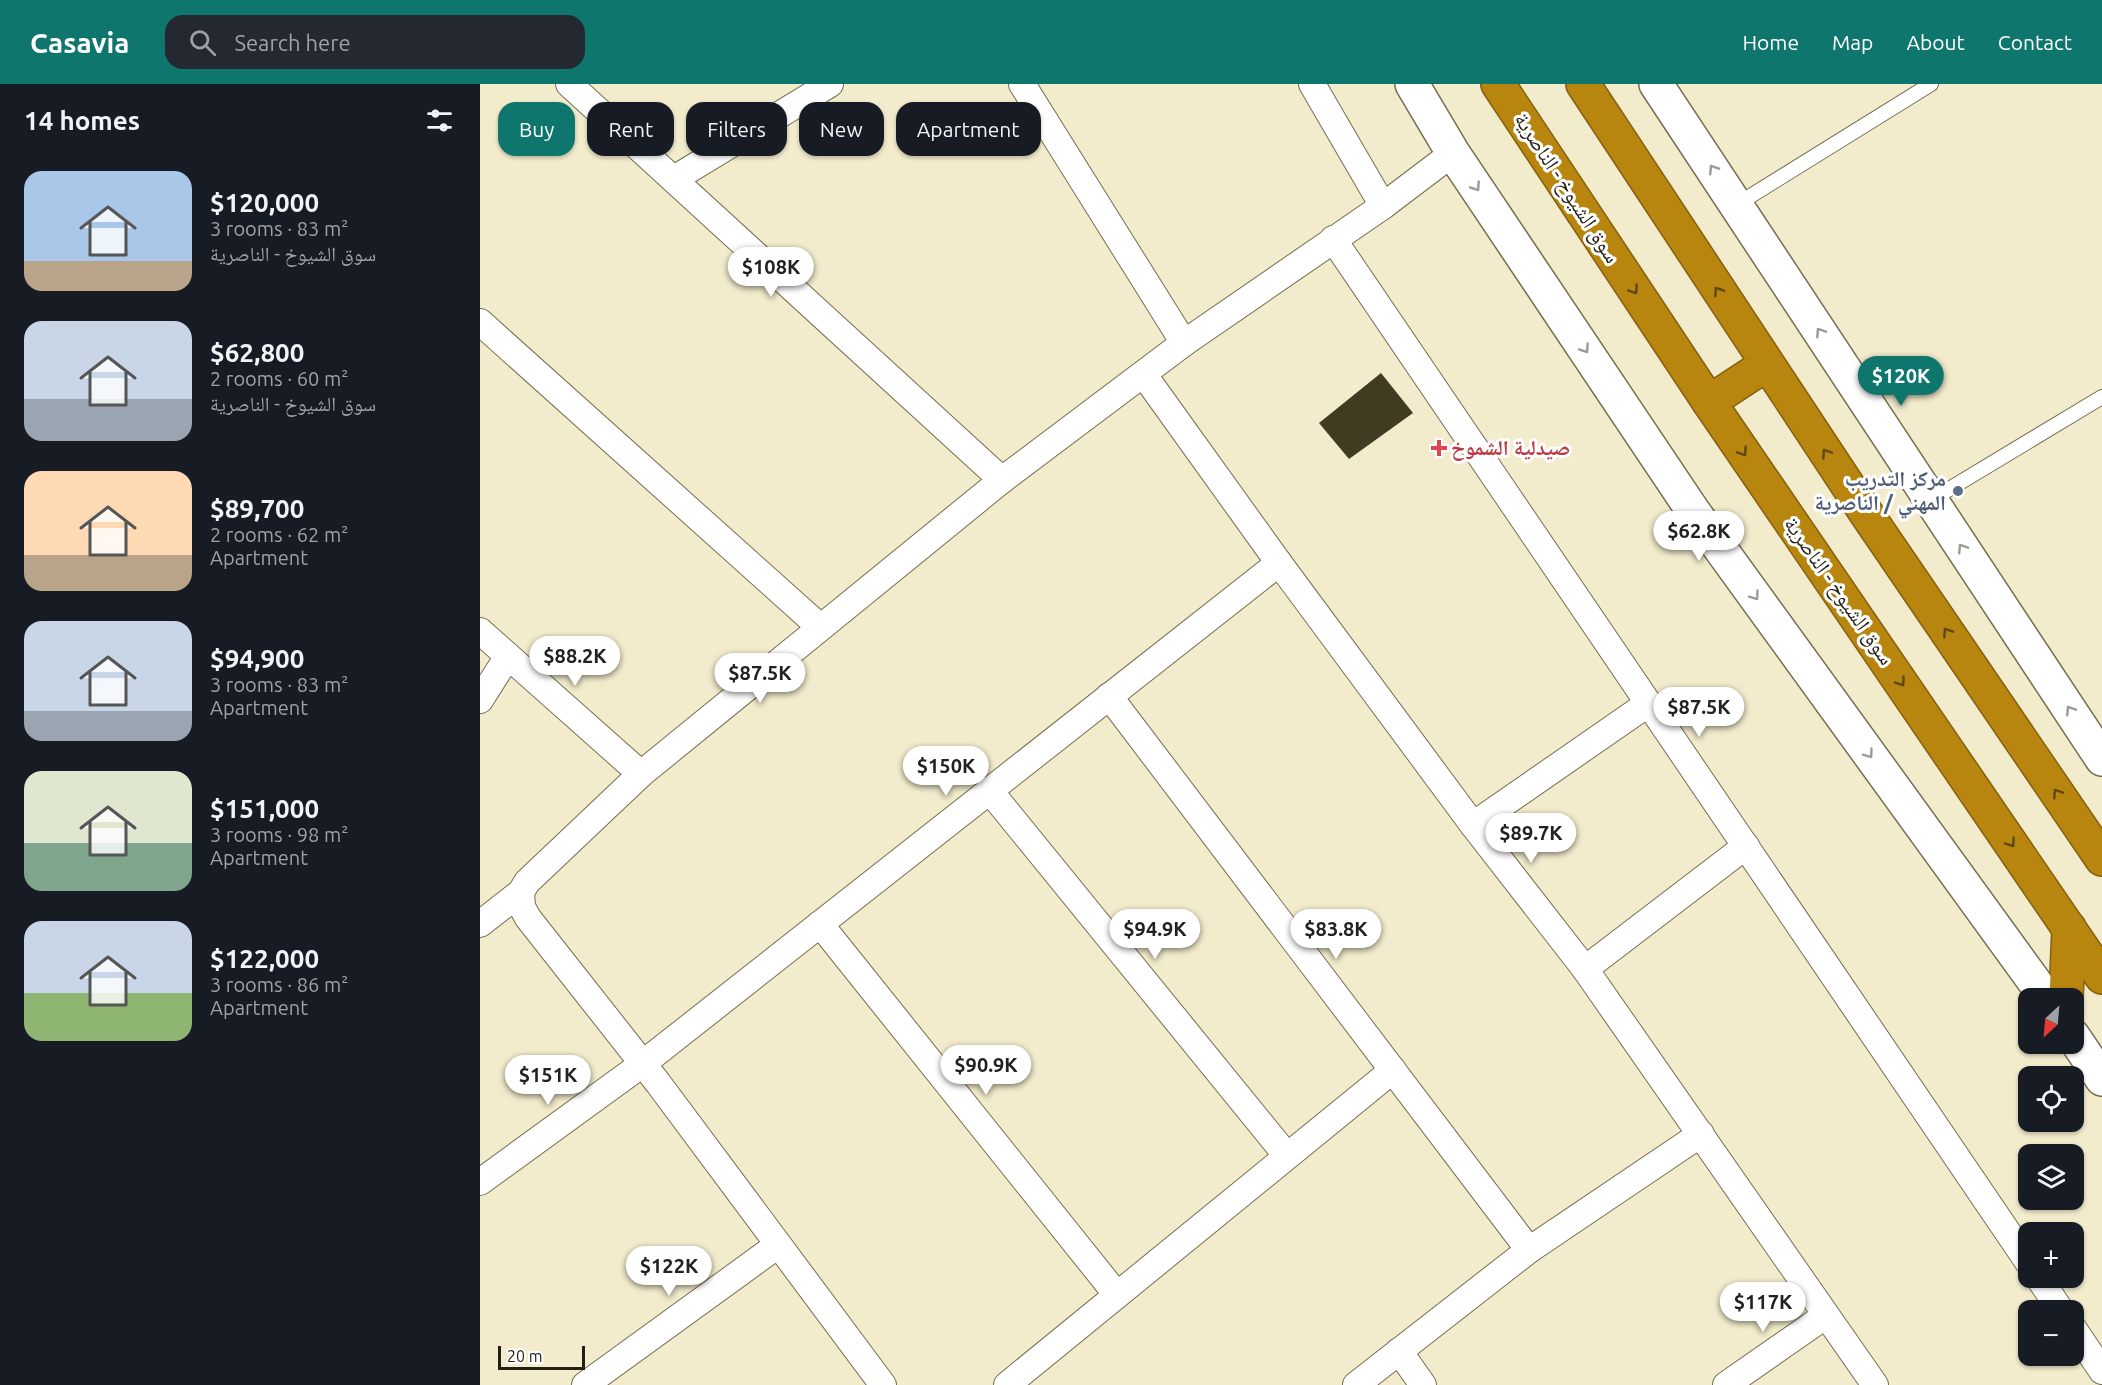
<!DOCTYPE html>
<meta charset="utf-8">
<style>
body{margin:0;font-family:Ubuntu,"Noto Naskh Arabic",sans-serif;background:#242831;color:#f1f3f6;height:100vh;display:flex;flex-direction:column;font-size:22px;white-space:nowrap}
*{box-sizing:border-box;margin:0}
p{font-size:20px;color:#9ea1a6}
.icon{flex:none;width:33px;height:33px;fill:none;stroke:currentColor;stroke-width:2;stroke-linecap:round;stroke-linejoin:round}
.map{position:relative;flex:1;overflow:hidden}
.panel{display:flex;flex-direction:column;background:#171b24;width:480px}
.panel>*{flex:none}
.banner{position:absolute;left:18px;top:18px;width:570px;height:54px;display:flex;gap:12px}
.needle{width:39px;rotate:206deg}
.tools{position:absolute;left:1538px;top:904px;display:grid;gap:12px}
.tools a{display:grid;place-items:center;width:66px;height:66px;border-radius:12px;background:#171b24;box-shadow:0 2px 4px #0004;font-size:30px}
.scale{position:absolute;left:18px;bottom:15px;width:87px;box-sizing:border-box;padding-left:6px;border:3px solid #221f14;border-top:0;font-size:16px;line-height:21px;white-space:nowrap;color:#221f14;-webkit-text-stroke:4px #fff;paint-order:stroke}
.price{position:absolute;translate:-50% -51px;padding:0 14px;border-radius:21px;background:#fff;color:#222;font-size:20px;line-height:39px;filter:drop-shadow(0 2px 3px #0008)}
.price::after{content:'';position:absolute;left:50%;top:36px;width:18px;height:14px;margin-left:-9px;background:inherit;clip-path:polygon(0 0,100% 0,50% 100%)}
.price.current{background:#0f766e;color:#fff}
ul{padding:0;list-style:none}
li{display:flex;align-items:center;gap:18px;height:150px;padding:0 24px}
li span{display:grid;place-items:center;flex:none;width:168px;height:120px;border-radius:18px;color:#555}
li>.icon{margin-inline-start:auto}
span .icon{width:72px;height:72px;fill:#fffc;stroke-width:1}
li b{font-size:26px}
h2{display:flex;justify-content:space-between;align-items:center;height:72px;padding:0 24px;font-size:26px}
.chip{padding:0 21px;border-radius:18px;background:#171b24;box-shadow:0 2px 4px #0004;font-size:21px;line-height:54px}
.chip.current{background:#0f766e;color:#fff}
header{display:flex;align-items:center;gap:36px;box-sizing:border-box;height:84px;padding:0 30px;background:#0f766e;color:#fff}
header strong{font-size:28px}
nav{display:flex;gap:33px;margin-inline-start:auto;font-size:21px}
.search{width:420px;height:54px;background:#242831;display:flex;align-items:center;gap:15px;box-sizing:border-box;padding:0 21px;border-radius:18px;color:#9ea1a6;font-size:22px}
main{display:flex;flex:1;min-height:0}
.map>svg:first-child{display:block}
.building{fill:#413b21}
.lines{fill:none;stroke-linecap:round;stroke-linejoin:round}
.lane-casing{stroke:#756e52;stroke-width:16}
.street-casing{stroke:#756e52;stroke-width:28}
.secondary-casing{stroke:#756e52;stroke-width:36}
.highway-casing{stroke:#846110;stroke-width:36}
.lane{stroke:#fff;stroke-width:14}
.street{stroke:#fff;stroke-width:26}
.secondary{stroke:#fff;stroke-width:33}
.highway{stroke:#b8850e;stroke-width:33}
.oneway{stroke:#9c9a95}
.oneway2{stroke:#5e4812}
.health-dot{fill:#e0444e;stroke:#fff;stroke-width:2}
.service-dot{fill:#5c6f8a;stroke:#fff;stroke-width:2}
.labels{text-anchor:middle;stroke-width:6;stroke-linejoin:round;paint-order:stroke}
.street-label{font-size:21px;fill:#221f14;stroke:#fff}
.health-label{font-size:21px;font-weight:bold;fill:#be3a42;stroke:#fff;text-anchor:start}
.service-label{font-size:21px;font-weight:bold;fill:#4e5e75;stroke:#fff;text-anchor:end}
</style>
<header>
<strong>Casavia</strong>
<div class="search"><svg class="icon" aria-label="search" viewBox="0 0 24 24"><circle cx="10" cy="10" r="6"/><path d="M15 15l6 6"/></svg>Search here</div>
<nav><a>Home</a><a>Map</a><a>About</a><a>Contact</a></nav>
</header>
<main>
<section class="panel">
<h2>14 homes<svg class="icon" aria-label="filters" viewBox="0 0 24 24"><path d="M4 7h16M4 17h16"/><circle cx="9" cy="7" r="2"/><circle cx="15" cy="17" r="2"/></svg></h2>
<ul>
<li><span style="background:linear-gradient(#a9c7e8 75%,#b9a48a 0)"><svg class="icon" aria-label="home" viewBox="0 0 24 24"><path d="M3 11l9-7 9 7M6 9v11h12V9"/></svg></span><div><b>$120,000</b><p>3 rooms · 83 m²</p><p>سوق الشيوخ - الناصرية</p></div></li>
<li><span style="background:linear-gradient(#c9d6e8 65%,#9aa5b1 0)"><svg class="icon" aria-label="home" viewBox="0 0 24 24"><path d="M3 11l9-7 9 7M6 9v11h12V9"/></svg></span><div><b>$62,800</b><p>2 rooms · 60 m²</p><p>سوق الشيوخ - الناصرية</p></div></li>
<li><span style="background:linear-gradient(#ffd9b3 70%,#b9a48a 0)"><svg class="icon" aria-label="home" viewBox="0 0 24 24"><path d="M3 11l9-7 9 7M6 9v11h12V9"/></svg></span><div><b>$89,700</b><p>2 rooms · 62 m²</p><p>Apartment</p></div></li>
<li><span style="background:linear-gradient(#c9d6e8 75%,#9aa5b1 0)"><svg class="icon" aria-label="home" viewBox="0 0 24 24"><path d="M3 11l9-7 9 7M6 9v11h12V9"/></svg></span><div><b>$94,900</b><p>3 rooms · 83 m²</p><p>Apartment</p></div></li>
<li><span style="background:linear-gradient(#dfe7d0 60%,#7fa58c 0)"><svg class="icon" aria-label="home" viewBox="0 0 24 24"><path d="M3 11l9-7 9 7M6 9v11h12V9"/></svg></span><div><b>$151,000</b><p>3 rooms · 98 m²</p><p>Apartment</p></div></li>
<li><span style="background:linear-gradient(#c9d6e8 60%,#8fb573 0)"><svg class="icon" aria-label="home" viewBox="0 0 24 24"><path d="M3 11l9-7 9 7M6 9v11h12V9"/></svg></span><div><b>$122,000</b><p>3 rooms · 86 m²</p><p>Apartment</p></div></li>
</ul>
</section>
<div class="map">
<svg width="1622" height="1301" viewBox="0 0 1622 1301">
<rect width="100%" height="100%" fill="#f2ebcc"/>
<!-- building -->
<path class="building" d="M901 289 933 329 869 375 839 339Z"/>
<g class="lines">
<defs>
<g id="lane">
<path d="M1256 121 1451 0"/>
<path d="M1451 416 1622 313"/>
</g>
<g id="street">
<path d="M89 0 522 396"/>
<path d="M542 0 704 259"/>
<path d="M832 0 903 122"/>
<path d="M194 95 350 0"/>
<path d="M853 155 1548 1178"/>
<path d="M0 238 340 543"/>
<path d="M664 291 799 479 993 741 1105 885 1395 1301"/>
<path d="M0 547 161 690"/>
<path d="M629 612 1049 1166"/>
<path d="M0 616 28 572"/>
<path d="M509 706 807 1072"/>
<path d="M993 741 1169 619"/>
<path d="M0 840 41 808"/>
<path d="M340 840 637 1211"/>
<path d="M1105 885 1266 762"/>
<path d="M0 1098 161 981 799 479"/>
<path d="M1559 1194 1581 1227"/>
<path d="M1593 1244 1622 1287"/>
<path d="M919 1267 943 1301"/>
<path d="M105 1301 298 1161"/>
<path d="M403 1301 178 999 48 834 42 823 41 808 47 798 161 690 522 396 704 259 903 122 973 69"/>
<path d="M527 1301 913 986"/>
<path d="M876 1301 1049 1166 1221 1050"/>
<path d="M1246 1301 1345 1232"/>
</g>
<g id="secondary">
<path d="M932 0 973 69 1213 427 1567 915"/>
<path d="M1176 0 1622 675"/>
<path d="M1593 952 1622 995"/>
</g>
<g id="highway">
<path d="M1018 0 1229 318 1622 893"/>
<path d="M1103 0 1386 429 1622 775"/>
<path d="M1229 318 1287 280"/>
<path d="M1586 915 1589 844"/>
</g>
</defs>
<!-- lane casing -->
<use href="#lane" class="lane-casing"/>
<!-- street casing -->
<use href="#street" class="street-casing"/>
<!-- secondary casing -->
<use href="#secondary" class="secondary-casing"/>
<!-- highway casing -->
<use href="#highway" class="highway-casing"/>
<!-- lane -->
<use href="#lane" class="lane"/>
<!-- street -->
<use href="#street" class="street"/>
<!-- secondary -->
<use href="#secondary" class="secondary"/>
<!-- highway -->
<use href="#highway" class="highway"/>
</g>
<!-- one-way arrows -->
<defs><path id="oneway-chevron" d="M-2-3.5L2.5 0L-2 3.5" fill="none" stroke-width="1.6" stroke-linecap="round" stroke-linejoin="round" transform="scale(1.5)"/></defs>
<g class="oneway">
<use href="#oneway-chevron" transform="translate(1233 85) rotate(-123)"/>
<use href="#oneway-chevron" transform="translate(996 103) rotate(56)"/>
<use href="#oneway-chevron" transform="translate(1340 248) rotate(-123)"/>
<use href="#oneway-chevron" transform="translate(1105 265) rotate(56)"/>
<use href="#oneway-chevron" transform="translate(1482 464) rotate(-123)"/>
<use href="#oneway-chevron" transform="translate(1275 512) rotate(54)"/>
<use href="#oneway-chevron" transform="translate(1590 626) rotate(-123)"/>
<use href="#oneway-chevron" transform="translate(1389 670) rotate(54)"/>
</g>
<g class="oneway2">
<use href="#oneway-chevron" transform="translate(1154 206) rotate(56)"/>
<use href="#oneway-chevron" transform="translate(1238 207) rotate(-123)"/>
<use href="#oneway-chevron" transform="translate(1263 368) rotate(56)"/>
<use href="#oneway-chevron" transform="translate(1346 369) rotate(-124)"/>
<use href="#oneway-chevron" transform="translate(1467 548) rotate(-124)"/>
<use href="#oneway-chevron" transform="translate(1421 598) rotate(55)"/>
<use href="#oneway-chevron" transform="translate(1577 709) rotate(-124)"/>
<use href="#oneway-chevron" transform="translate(1531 759) rotate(56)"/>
</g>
<!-- markers -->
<path class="health-dot" d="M956 355h6v6h6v6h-6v6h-6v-6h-6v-6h6z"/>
<circle class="service-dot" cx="1478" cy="407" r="6"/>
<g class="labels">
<!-- street labels -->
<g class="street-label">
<text transform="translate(1087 104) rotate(57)" y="7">سوق الشيوخ - الناصرية</text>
<text transform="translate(1359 507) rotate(55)" y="7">سوق الشيوخ - الناصرية</text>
</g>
<!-- health labels -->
<g class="health-label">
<text x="971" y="371">صيدلية الشموخ</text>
</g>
<!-- service labels -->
<g class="service-label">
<text x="1466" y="402">مركز التدريب<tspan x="1466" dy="24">المهني / الناصرية</tspan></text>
</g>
</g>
</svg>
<div class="tools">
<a><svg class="needle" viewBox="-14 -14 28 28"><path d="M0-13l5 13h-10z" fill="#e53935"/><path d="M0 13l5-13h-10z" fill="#9ea1a6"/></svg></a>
<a><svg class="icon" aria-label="locate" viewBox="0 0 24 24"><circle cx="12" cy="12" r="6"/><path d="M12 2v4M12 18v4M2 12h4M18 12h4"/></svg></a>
<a><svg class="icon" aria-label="layers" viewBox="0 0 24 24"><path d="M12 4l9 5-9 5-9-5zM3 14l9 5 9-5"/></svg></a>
<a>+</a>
<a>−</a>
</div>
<div class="scale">20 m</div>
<b class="price" style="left:291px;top:214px">$108K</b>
<b class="price current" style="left:1421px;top:323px">$120K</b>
<b class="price" style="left:1219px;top:478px">$62.8K</b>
<b class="price" style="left:95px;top:603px">$88.2K</b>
<b class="price" style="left:280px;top:620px">$87.5K</b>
<b class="price" style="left:1219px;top:654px">$87.5K</b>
<b class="price" style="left:466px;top:713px">$150K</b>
<b class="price" style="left:1051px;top:780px">$89.7K</b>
<b class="price" style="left:675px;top:876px">$94.9K</b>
<b class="price" style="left:856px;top:876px">$83.8K</b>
<b class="price" style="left:506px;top:1012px">$90.9K</b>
<b class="price" style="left:68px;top:1022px">$151K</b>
<b class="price" style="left:189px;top:1213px">$122K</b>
<b class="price" style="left:1283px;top:1249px">$117K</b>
<div class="banner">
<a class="chip current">Buy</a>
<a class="chip">Rent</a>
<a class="chip">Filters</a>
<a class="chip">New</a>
<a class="chip">Apartment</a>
</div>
</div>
</main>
